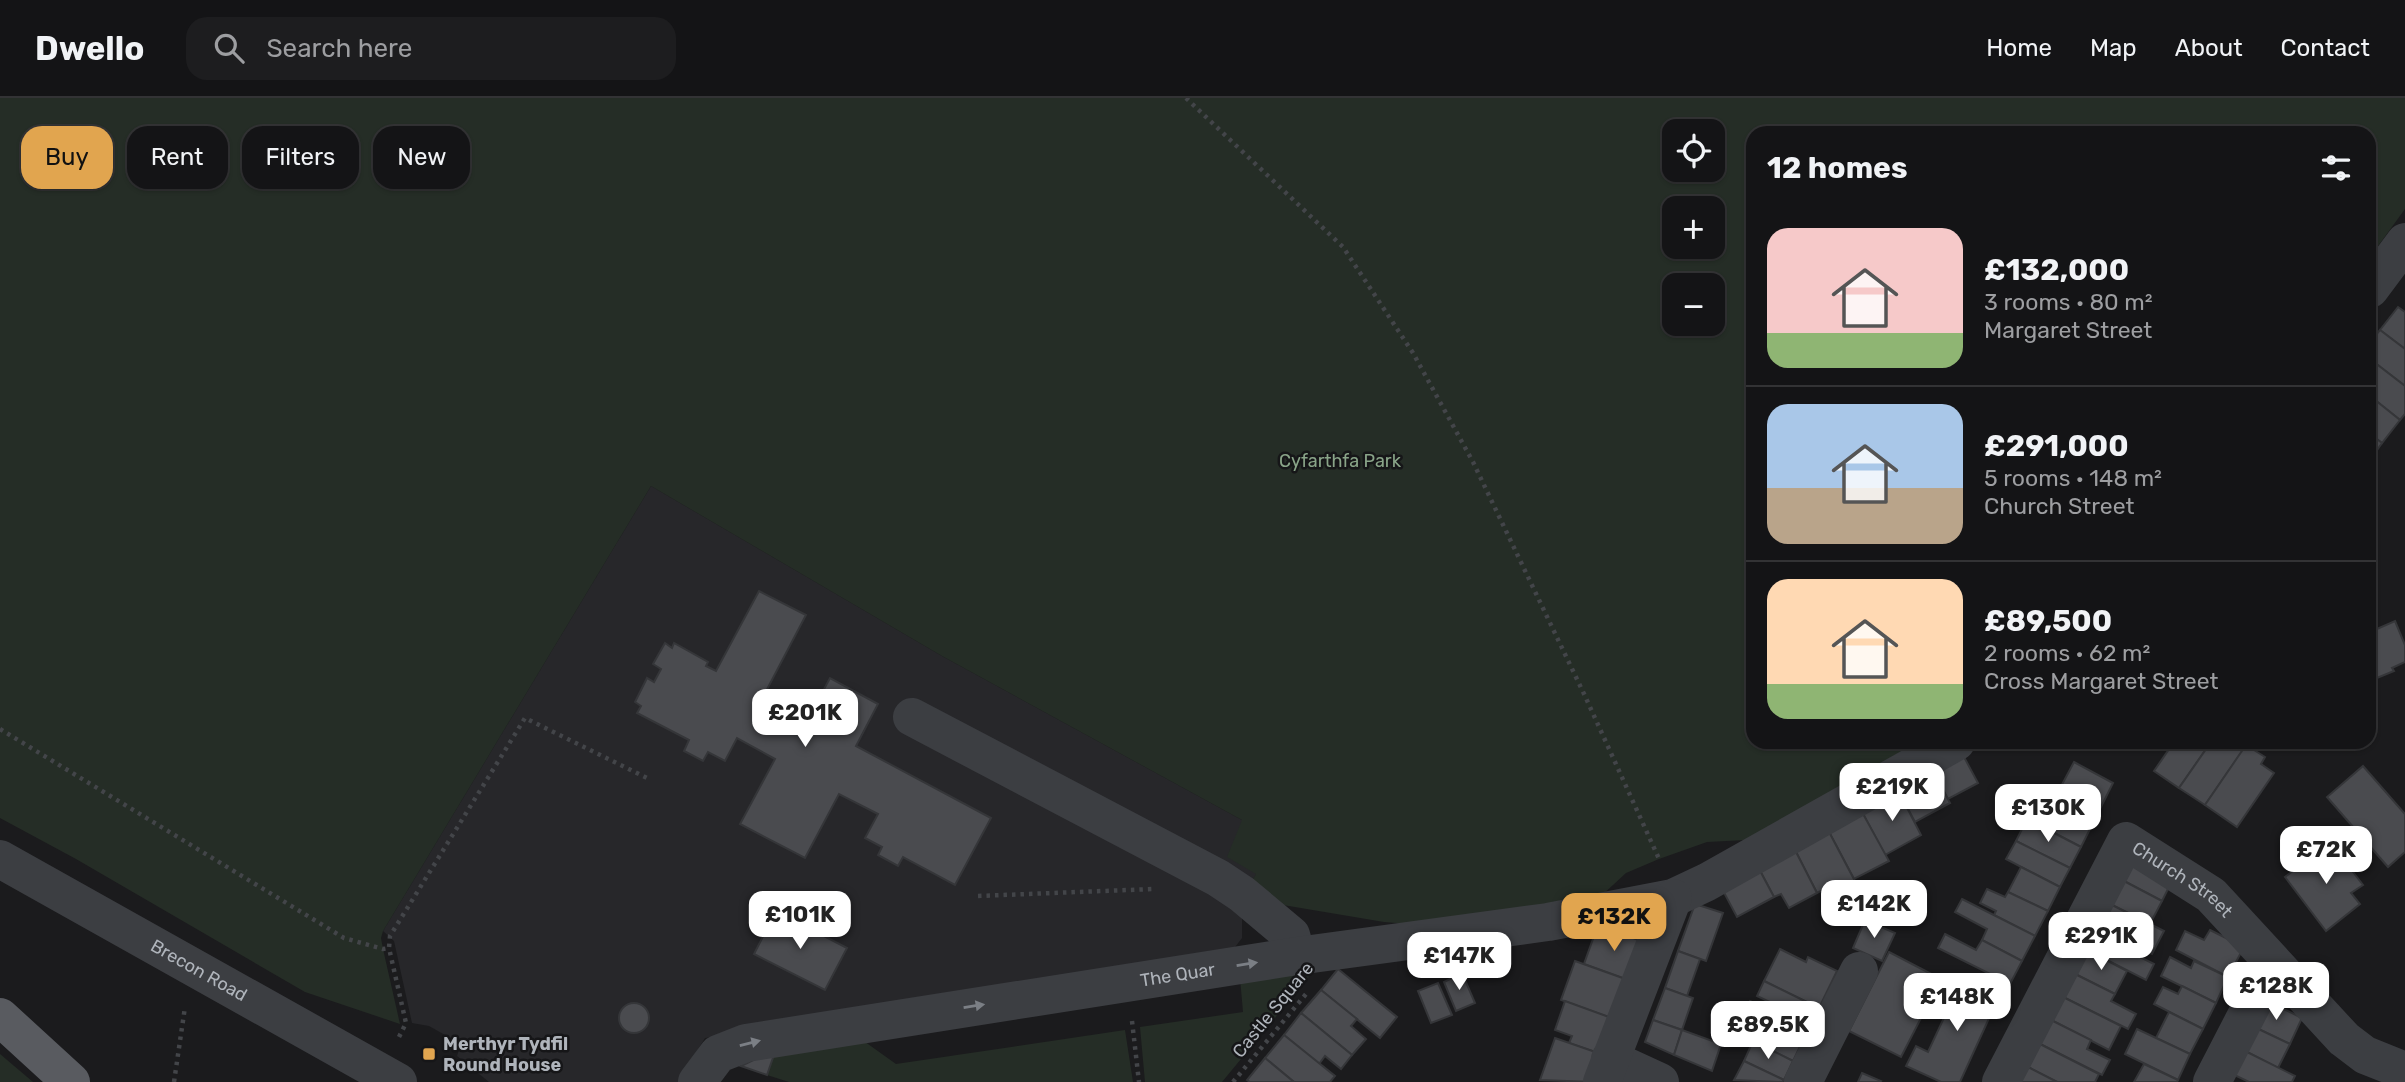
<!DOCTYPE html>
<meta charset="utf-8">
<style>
body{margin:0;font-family:Rubik,sans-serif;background:#1d1d1f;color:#f1f3f6;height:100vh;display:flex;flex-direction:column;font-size:26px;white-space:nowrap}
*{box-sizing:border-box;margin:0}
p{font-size:23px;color:#9d9ea1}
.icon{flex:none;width:38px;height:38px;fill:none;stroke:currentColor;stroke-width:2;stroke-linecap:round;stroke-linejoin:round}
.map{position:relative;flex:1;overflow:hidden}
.side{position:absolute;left:1746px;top:28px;width:630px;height:623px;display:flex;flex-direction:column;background:#141416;border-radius:21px;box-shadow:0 2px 5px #0004,0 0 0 2px #333335}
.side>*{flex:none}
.top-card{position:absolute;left:21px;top:28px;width:665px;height:63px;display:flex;gap:14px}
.buttons{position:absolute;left:1662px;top:21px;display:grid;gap:14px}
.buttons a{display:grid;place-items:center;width:63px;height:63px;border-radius:14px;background:#141416;box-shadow:0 2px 5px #0004,0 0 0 2px #333335;font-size:35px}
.price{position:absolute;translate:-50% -60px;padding:0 16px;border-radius:14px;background:#fff;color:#222;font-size:23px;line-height:46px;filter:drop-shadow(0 2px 4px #0008)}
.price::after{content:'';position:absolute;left:50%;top:42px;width:21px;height:16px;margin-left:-10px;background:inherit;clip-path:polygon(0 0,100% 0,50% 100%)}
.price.current{background:#e1a54f;color:#111}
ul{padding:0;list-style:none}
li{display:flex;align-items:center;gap:21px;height:175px;padding:0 21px}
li+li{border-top:2px solid #333335}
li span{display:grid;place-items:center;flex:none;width:196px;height:140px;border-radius:21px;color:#555}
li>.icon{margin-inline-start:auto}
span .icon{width:84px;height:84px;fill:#fffc;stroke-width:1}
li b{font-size:30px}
h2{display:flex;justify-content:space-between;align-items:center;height:84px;padding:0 21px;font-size:30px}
.pill{padding:0 24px;border-radius:21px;background:#141416;box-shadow:0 2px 5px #0004,0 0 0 2px #333335;font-size:24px;line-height:63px}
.pill.current{background:#e1a54f;color:#111}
header{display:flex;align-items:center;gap:42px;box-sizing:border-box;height:98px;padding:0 35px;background:#141416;border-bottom:2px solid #333335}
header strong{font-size:33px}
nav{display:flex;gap:38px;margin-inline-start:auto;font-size:24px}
.search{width:490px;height:63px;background:#1d1d1f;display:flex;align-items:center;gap:18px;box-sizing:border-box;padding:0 24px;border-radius:21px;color:#9d9ea1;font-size:26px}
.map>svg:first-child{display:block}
.built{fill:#27272a}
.green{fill:#252d26;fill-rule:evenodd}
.building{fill:#4a4b4f;stroke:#353639;stroke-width:2}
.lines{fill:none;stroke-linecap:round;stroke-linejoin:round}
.path{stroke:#434549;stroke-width:4.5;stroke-dasharray:3.5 5;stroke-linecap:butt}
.minor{stroke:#3c3e42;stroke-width:38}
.major{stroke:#595b60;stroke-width:38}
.oneway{fill:#7b7f85}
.poi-dot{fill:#e1a54f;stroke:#161618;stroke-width:2.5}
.labels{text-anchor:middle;stroke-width:5;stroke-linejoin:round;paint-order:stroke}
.park-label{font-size:18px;fill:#89a488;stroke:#161618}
.street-label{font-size:18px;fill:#afb4bb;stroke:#161618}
.poi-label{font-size:18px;font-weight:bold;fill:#afb4bb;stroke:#161618;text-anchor:start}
</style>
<header>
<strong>Dwello</strong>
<div class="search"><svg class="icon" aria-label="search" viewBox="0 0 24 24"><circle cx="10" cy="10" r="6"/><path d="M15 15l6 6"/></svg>Search here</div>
<nav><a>Home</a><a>Map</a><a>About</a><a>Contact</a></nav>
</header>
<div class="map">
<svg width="2405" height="984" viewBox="0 0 2405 984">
<rect width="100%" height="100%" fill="#1b1b1d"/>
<!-- built -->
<path class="built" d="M651 388 942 558 1242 722 1256 777 1242 796V840L1229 857 705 940 678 984H489L457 958 461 946 429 928 412 925 394 843 383 833Z"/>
<!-- green -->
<g class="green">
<path d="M0 0H2405V111L2370 159V35H1754V644H1918L1746 742 1707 744 1659 761 1626 775 1600 799 1421 827 1384 824 1283 807 1250 786 1256 776 1227 759 1242 722 942 558 651 388 383 833 381 840 383 851 400 926 305 894 76 761 0 720ZM1675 33H1713V72H1675ZM1675 110H1713V149H1675ZM1675 187H1713V226H1675Z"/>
<path d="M1317 869 1222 984H1145L1140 929 1243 914 1240 880Z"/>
<path d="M1125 932 1133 984H789L767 977 776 951 854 936 896 966Z"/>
<path d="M0 956 33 984H0Z"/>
</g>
<!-- building -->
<g class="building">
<path d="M2398 209 2405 214V251L2380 232Z"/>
<path d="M2380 232 2405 251V288L2370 261V245Z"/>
<path d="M2370 261 2405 288V316L2400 322 2370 298Z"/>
<path d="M2370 298 2400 322 2382 345 2370 336Z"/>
<path d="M2370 336 2382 345 2370 362Z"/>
<path d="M759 493 806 517 764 597 808 621 830 580 878 606 856 648 991 720 955 787 903 759 898 768 878 757 882 749 865 740 878 716 839 696 805 760 740 726 775 661 737 640 725 663 708 654 703 663 684 653 689 642 637 615 641 608 635 604 647 580 654 584 661 571 653 566 665 545 672 550 674 545 708 564 706 568 716 573Z"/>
<path d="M2395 523 2405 547V564L2392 570 2394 573 2372 582 2370 579V534Z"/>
<path d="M2174 644H2211L2179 690 2154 673Z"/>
<path d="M2211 644H2231L2243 652 2205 707 2179 690Z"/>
<path d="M2246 647 2265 659 2261 666 2274 675 2237 729 2205 707Z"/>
<path d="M1964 659 1978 685 1948 701 1934 675Z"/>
<path d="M2074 664 2113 685 2098 715 2058 694Z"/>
<path d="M2363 668 2405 716V754L2388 769 2327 699Z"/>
<path d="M1934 675 1950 705 1915 724 1899 694Z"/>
<path d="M1899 694 1921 737 1885 757 1862 714Z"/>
<path d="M2058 694 2098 715 2081 749 2041 728Z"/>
<path d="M1862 714 1889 763 1854 781 1828 732Z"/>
<path d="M2027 721 2081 749 2070 770 2016 743Z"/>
<path d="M1828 732 1857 787 1834 799 1829 789 1817 795 1794 750Z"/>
<path d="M2016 743 2070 770 2060 789 2006 761Z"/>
<path d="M2330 744 2363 787 2351 795 2360 806 2326 833 2285 779Z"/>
<path d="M1794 750 1817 795 1789 810 1781 796 1774 799 1758 769Z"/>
<path d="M2134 759 2174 779 2162 803 2122 782Z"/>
<path d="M1758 769 1774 799 1737 819 1721 789Z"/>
<path d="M2021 769 2060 789 2048 813 2008 794Z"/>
<path d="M2122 782 2162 803 2150 826 2110 806Z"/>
<path d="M1987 791 2005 799 2008 794 2048 813 2035 838 1994 817 1996 813 1980 805Z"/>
<path d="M1962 801 2035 838 2022 863 1982 842 1987 831 1955 814Z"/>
<path d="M1695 806 1723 815 1706 863 1678 853Z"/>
<path d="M2110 806 2164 833 2152 856 2099 829Z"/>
<path d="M776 813 847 850 825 892 754 856Z"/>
<path d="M1865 822 1895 835 1882 863 1853 850Z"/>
<path d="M1598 827 1644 844 1631 883 1584 866Z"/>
<path d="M2099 829 2138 849 2134 856 2154 866 2146 882 2087 852Z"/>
<path d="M2210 832 2244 849 2228 879 2176 852 2185 833 2204 842Z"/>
<path d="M1945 836 1976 852 1982 842 2022 863 2010 886 1938 850Z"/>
<path d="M1780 851 1806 864 1808 859 1837 873 1819 910 1764 883Z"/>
<path d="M2087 852 2127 873 2115 896 2075 876Z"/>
<path d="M1678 853 1700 861 1687 898 1665 890Z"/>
<path d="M1889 854 1941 881 1901 959 1849 933Z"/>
<path d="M2170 859 2191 870 2194 863 2228 879 2216 905 2161 878Z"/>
<path d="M1575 863 1631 883 1617 922 1561 902Z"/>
<path d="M1338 871 1397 919 1380 940 1321 892Z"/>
<path d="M1462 875 1475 905 1456 913 1444 884Z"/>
<path d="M2075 876 2115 896 2111 903 2136 916 2128 931 2063 899Z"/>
<path d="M1964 877 2001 894 1960 984H1941L1906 968 1916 948 1928 954Z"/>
<path d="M1764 883 1819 910 1808 932 1771 913 1774 906 1757 898Z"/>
<path d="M1438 885 1452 917 1431 925 1418 893Z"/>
<path d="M2182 888 2216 905 2203 931 2154 906 2163 889 2178 896Z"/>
<path d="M1665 890 1693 900 1682 932 1653 922Z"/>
<path d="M1321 892 1357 921 1351 928 1366 941 1352 957 1301 915Z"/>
<path d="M2063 899 2121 928 2109 952 2051 922Z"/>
<path d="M2263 901 2302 920 2290 946 2250 927Z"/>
<path d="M1565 903 1617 922 1604 957 1569 945 1572 938 1555 932Z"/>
<path d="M1750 903 1808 932 1793 963 1753 943 1757 934 1739 925Z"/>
<circle cx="634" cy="920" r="15"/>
<path d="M2169 914 2203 931 2190 956 2156 940Z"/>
<path d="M1301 915 1352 957 1341 971 1325 958 1319 966 1284 937Z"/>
<path d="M1653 922 1682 932 1674 957 1645 944Z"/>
<path d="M2051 922 2091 942 2087 951 2110 962 2102 977 2040 946Z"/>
<path d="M2250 927 2290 946 2278 970 2239 950Z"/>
<path d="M2137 931 2190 956 2178 982 2125 956Z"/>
<path d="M1682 932 1721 946 1712 973 1674 957Z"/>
<path d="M1284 937 1335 978 1330 984H1294L1265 960Z"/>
<path d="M1555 940 1604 957 1594 984 1540 982Z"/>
<path d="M1753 943 1793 963 1784 982 1744 963Z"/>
<path d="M2040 946 2099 976 2095 984H2057L2028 969Z"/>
<path d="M2239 950 2295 978 2292 984H2249L2228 974Z"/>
<path d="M776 951 767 977 741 968Z"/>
<path d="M1265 960 1294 984H1250L1247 982Z"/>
<path d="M1744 963 1784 982 1782 984 1734 982Z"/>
<path d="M2144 966 2178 982 2177 984H2134Z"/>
<path d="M2028 969 2057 984H2020Z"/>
<path d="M1862 975 1881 983 1880 984H1858Z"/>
</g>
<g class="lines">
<!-- path -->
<g class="path">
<path d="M1186 0 1343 149 1413 255 1473 364 1585 598 1660 763"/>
<path d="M0 631 344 840 383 851 389 850"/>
<path d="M978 798 1153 791"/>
<path d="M1132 923 1139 984"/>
<path d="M399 939 406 925 389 850 390 838 525 620 647 680"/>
<path d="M174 984 185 909"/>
<path d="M1233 984 1306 896"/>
</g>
<!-- minor -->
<g class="minor">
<path d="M2370 191 2405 144"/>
<path d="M912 619 1218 780 1242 796 1291 837 1297 858"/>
<path id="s1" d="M0 761 398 984"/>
<path d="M1610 961 1660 984"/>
<path id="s2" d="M697 984 718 956 746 945 1297 858 1548 824 1673 800 1707 784 1956 644"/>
<path d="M1602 984 1673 800"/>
<path d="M1803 984 1859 873"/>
<path id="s3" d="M2001 984 2126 743 2211 797 2344 941 2365 957 2405 973"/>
<path d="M2212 984 2260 891"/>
</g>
<!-- major -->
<path class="major" d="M0 919 71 984"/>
</g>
<!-- one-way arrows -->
<defs><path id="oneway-solid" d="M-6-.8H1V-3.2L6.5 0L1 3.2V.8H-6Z" transform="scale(1.75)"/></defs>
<g class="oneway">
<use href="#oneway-solid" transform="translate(1247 866) rotate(-9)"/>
<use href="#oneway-solid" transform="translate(974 908) rotate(-9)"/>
<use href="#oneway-solid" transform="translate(750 945) rotate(-14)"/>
</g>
<!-- markers -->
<rect class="poi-dot" x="422" y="949" width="14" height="14" rx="3.5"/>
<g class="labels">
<!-- park labels -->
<g class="park-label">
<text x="1340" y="369">Cyfarthfa Park</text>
</g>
<!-- street labels -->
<g class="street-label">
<text dy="6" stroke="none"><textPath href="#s3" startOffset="340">Church Street</textPath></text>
<text dy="6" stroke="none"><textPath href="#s1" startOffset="228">Brecon Road</textPath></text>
<text dy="6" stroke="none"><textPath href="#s2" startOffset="502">The Quar</textPath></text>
<text transform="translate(1273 912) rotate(-51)" y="6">Castle Square</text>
</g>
<!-- poi labels -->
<g class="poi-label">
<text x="443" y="952">Merthyr Tydfil<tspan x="443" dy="21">Round House</tspan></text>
</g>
</g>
</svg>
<div class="buttons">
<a><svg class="icon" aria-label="locate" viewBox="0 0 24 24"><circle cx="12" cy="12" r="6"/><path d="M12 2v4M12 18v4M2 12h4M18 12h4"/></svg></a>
<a>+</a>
<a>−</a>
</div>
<b class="price" style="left:805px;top:651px">£201K</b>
<b class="price" style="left:1892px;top:725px">£219K</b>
<b class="price" style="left:2048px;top:746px">£130K</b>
<b class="price" style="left:2326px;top:788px">£72K</b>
<b class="price" style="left:1874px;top:842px">£142K</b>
<b class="price" style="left:800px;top:853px">£101K</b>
<b class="price current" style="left:1614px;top:855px">£132K</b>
<b class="price" style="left:2101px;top:874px">£291K</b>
<b class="price" style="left:1459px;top:894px">£147K</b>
<b class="price" style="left:2276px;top:924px">£128K</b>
<b class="price" style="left:1957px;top:935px">£148K</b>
<b class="price" style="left:1768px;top:963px">£89.5K</b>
<div class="top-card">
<a class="pill current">Buy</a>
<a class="pill">Rent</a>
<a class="pill">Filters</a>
<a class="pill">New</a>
</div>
<section class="side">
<h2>12 homes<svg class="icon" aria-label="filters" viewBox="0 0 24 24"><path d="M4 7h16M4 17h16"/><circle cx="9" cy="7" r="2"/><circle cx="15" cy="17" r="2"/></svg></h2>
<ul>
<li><span style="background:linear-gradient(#f6c9c9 75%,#8fb573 0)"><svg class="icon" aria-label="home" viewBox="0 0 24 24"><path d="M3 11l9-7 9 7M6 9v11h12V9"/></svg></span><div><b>£132,000</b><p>3 rooms · 80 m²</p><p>Margaret Street</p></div></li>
<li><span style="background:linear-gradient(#a9c7e8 60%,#b9a48a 0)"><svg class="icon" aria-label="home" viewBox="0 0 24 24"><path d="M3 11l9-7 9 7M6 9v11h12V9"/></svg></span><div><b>£291,000</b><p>5 rooms · 148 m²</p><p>Church Street</p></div></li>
<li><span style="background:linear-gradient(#ffd9b3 75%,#8fb573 0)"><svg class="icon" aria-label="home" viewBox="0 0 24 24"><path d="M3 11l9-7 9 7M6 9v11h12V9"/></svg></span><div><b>£89,500</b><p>2 rooms · 62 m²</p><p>Cross Margaret Street</p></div></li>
</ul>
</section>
</div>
